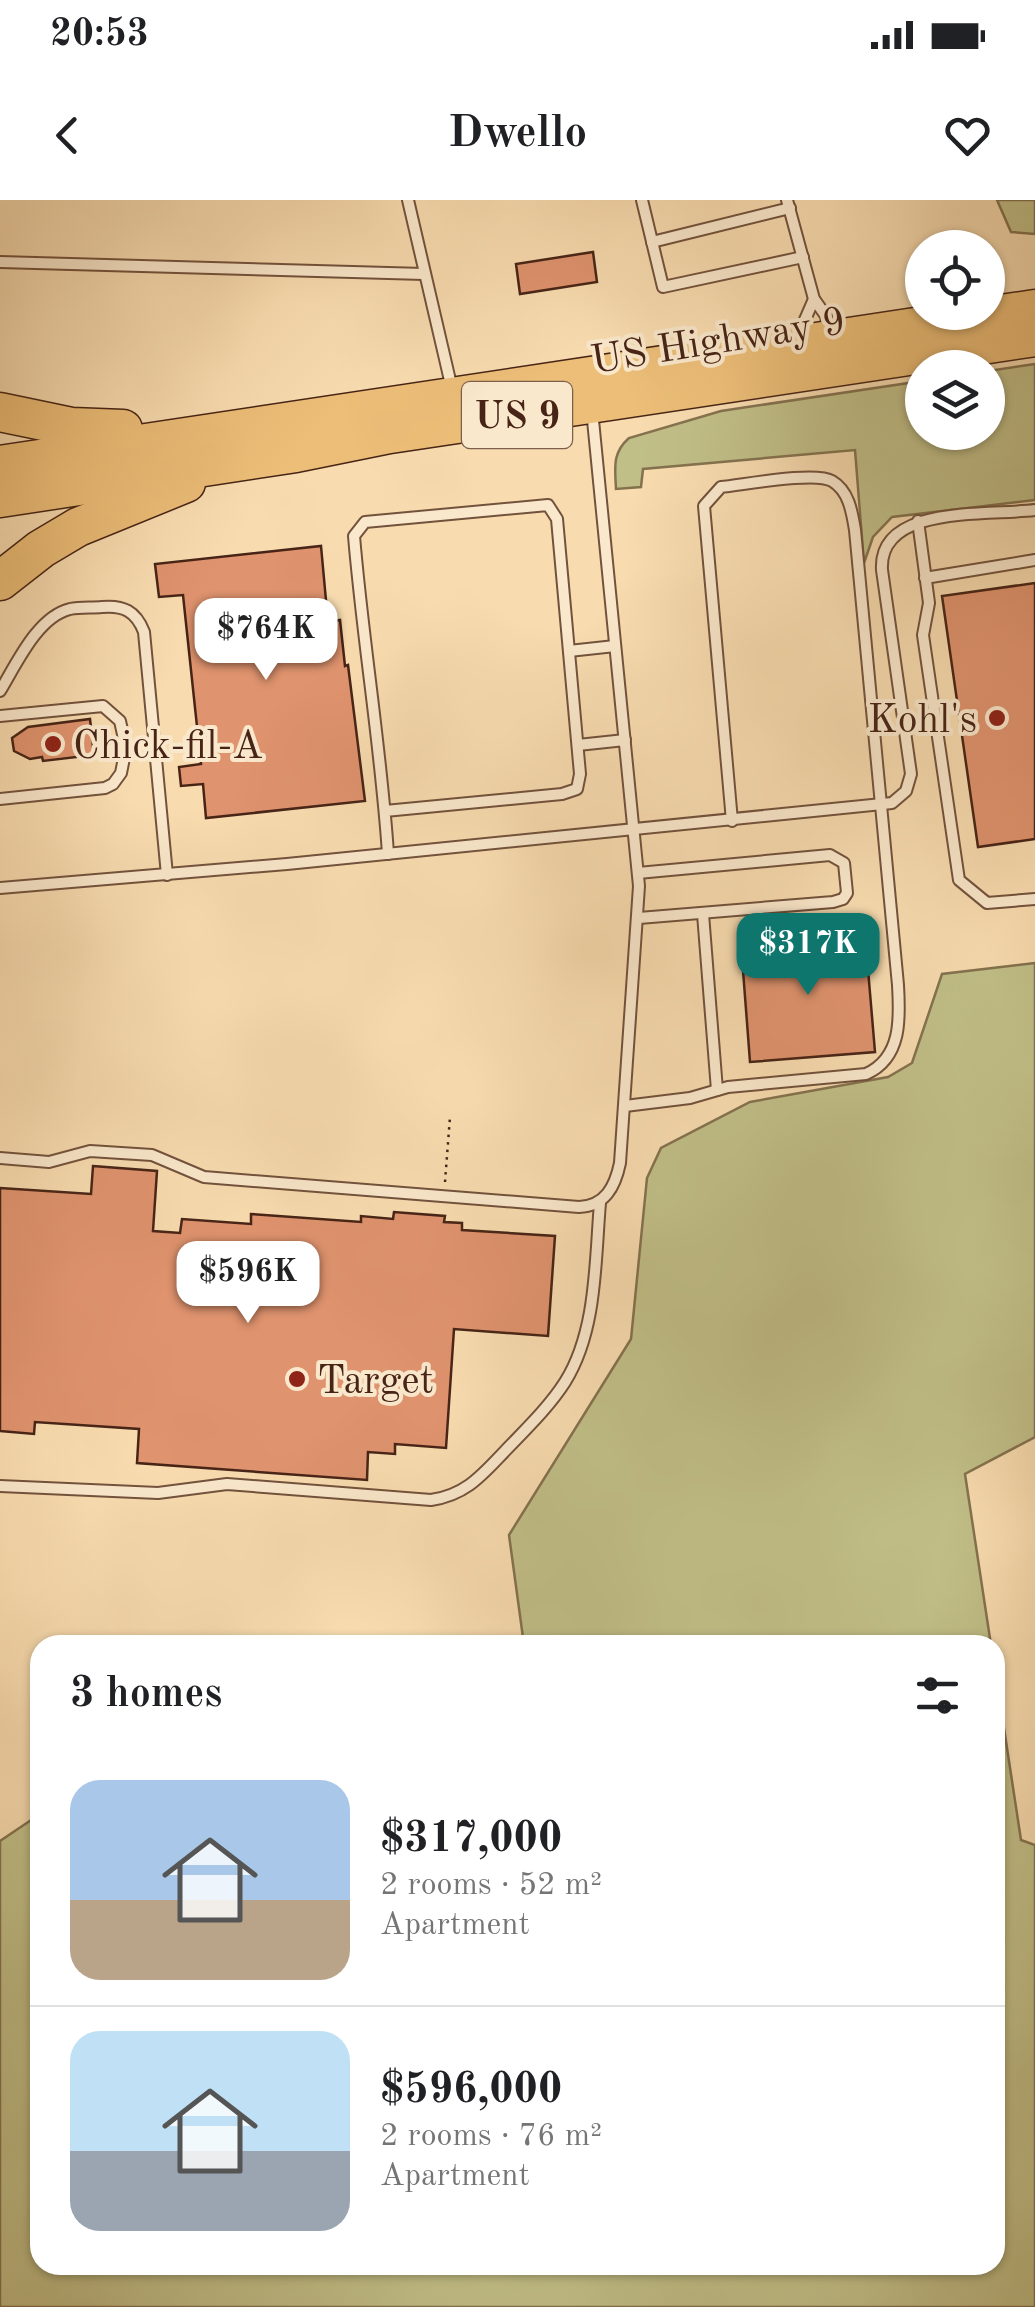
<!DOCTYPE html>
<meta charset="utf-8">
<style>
body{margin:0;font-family:"Old Standard TT",serif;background:#f6f6f6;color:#202124;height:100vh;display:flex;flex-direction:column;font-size:38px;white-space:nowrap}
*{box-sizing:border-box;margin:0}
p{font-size:32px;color:#757577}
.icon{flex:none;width:55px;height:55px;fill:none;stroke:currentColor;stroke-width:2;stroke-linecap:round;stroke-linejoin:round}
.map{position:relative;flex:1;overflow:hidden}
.side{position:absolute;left:30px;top:1435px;width:975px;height:640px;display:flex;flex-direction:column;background:#fff;border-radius:30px;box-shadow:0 2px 8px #0004}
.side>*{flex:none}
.buttons{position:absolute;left:905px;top:30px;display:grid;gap:20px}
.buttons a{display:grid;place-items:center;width:100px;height:100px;border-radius:50%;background:#fff;box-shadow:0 2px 8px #0004;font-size:50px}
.price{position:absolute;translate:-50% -85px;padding:0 22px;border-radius:20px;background:#fff;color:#222;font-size:32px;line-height:65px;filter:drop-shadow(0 2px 5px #0008)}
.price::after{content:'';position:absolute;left:50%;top:60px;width:30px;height:22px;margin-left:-15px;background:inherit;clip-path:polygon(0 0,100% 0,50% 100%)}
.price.on{background:#0f766e;color:#fff}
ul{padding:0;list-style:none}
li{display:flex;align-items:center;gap:30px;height:250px;padding:0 40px}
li+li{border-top:2px solid #e0e0e0}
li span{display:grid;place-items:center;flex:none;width:280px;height:200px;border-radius:30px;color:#555}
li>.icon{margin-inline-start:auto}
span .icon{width:120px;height:120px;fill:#fffc;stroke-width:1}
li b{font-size:42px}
h2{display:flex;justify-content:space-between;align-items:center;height:120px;padding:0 40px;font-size:42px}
.status{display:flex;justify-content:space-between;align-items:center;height:70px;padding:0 50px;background:#fff;direction:ltr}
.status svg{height:28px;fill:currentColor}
header{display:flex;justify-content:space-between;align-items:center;height:130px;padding:0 40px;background:#fff;font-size:45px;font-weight:700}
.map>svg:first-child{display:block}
.green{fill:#c1bf88;stroke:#84724f;stroke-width:2.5}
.building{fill:#df936e;stroke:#472416;stroke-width:2.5}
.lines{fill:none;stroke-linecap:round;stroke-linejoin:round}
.lane-casing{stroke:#73523c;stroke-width:14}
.highway-casing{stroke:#472416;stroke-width:41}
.path{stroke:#472416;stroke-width:2.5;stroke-dasharray:2.5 5;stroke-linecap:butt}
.lane{stroke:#fae8cc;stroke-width:10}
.highway{stroke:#ecbe78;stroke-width:38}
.poi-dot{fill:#8f2418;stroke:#fae8cc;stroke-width:4}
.labels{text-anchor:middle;stroke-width:8;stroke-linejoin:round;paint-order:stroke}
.shield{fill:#fae8cc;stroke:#7d5f4d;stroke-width:2.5}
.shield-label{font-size:38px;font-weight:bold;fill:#472416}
.street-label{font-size:40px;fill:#472416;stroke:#fae8cc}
.poi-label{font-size:40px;fill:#472416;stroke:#fae8cc;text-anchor:start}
</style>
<div class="status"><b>20:53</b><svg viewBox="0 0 49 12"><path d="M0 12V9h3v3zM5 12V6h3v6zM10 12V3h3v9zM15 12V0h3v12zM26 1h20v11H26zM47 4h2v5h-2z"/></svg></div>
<header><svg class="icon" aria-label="back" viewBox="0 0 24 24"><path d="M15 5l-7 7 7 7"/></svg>Dwello<svg class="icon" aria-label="heart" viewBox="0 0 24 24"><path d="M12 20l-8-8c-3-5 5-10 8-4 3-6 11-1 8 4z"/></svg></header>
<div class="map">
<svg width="1035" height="2107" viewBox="0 0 1035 2107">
<rect width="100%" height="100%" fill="#f8dcb0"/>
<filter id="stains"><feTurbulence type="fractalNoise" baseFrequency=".002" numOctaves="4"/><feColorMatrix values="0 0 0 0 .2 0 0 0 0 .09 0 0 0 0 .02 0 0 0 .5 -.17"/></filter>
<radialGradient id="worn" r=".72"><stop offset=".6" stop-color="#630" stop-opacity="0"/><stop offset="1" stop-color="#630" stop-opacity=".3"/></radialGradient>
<!-- green -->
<g class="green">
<path d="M997 0H1035V34L1011 32Z"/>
<path d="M1035 164V300L892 317 873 337 864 363 855 250 643 269 641 287 616 289C615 267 612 253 629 238L721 211 922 181V232H988V171Z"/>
<path d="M1035 763V1237L965 1274 991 1445H524L509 1335 631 1139 647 978 661 948 750 902 888 877 912 863 942 774Z"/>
<path d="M995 1469 1021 1640 1035 1645V2107H0V1641L40 1614V2065H995Z"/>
</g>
<!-- building -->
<g class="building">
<path d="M593 52 597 82 520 94 516 64Z"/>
<path d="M321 346 328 422 340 420 345 466 348 465 365 601 206 618 203 584 181 586 179 567 201 564 183 395 159 397 155 364Z"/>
<path d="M1035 383V639L978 647 942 396Z"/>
<path d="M90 519 94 555 43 561 42 557 30 559 14 551 12 538 28 527Z"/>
<path d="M865 734 875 852 750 862 741 744Z"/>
<path d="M93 966 157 971 153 1031 180 1033 182 1019 251 1024V1014L361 1022V1016L393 1019 394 1012 445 1016 444 1022 462 1023V1030L555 1036 548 1136 454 1129 446 1248 395 1244V1254L368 1252 367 1280 137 1263 139 1229 35 1222 34 1234 0 1231V988L91 994Z"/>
</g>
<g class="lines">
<defs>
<g id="lane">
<path d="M408 0 452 189"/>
<path d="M642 0 663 87 803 57"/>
<path d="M787 0 814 99 826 116 828 131"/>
<path d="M652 42 790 8"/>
<path d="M0 62 424 74"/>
<path d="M806 136 804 122 814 99"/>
<path d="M918 321 929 403 923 435 959 680 987 703 1035 699"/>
<path d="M925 378 1035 360"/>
<path d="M569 451 615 446"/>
<path d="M0 491C16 465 37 417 70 409 80 407 92 408 102 407 123 405 136 411 144 432L167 675"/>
<path d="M0 516 103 506 120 521 126 548 121 573 113 584 105 588 0 599"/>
<path d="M578 545 625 540"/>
<path d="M385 611 562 594 577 589 580 574 557 319 548 305 365 322 354 336C363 443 381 547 388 654"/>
<path d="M638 673 830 655 844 663 847 693 843 699 833 702 639 718"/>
<path d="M0 688 287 664 892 603 906 591 911 574 882 370C878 304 989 316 1035 310"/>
<path d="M703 714 717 890"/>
<path d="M625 906 690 898 728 887 866 874C902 858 900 818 898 785L855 330C852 312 849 291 832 281 815 271 743 285 721 287L704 306 732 621"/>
<path d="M0 958 49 962 90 951 152 955 204 977 579 1007C605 1006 615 987 620 963L639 686 592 210"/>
<path d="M0 1286 158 1293 227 1284 431 1300C466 1295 482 1275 505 1251 526 1229 549 1207 565 1182 597 1131 595 1061 600 1003"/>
</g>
<g id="highway">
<path d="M0 212 72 227 123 229"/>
<path d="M0 265 1035 109"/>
<path d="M0 298 296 253 390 234 1035 137"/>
<path d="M0 381 41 349 78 327 186 283"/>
</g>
</defs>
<!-- lane casing -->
<use href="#lane" class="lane-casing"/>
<!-- highway casing -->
<use href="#highway" class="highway-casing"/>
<!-- path -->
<path class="path" d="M445 982 450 917"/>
<!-- lane -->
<use href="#lane" class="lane"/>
<!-- highway -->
<use href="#highway" class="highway"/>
</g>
<!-- markers -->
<g class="poi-dot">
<circle cx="997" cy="518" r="10"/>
<circle cx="53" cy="544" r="10"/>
<circle cx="297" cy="1179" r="10"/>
</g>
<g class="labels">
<!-- shield labels -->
<rect class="shield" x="462" y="182" width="110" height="66" rx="8"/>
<g class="shield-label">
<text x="517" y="228">US 9</text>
</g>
<!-- street labels -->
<g class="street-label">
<text transform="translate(718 139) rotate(-9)" y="14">US Highway 9</text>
</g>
<!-- poi labels -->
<g class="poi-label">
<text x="977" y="532" text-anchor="end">Kohl's</text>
<text x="73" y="558">Chick-fil-A</text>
<text x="317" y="1193">Target</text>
</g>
</g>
<rect width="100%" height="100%" filter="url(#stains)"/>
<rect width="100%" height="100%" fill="url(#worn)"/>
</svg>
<div class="buttons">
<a><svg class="icon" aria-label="locate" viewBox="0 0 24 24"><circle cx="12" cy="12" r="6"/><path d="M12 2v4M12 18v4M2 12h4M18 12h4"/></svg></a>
<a><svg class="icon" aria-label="layers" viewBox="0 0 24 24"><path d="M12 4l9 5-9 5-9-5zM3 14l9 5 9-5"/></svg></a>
</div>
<b class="price" style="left:266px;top:483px">$764K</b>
<b class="price on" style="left:808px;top:798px">$317K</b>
<b class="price" style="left:248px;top:1126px">$596K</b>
<section class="side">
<h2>3 homes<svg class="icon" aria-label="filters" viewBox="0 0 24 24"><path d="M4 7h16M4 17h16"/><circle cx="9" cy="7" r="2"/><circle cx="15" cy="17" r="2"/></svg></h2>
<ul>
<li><span style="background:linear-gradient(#a9c7e8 60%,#b9a48a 0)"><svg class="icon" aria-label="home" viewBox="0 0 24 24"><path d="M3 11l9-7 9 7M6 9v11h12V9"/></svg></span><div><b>$317,000</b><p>2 rooms · 52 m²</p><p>Apartment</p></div></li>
<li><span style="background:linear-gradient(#bfe0f5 60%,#9aa5b1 0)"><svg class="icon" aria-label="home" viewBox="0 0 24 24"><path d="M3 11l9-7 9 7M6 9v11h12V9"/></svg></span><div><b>$596,000</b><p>2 rooms · 76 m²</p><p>Apartment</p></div></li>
</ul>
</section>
</div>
